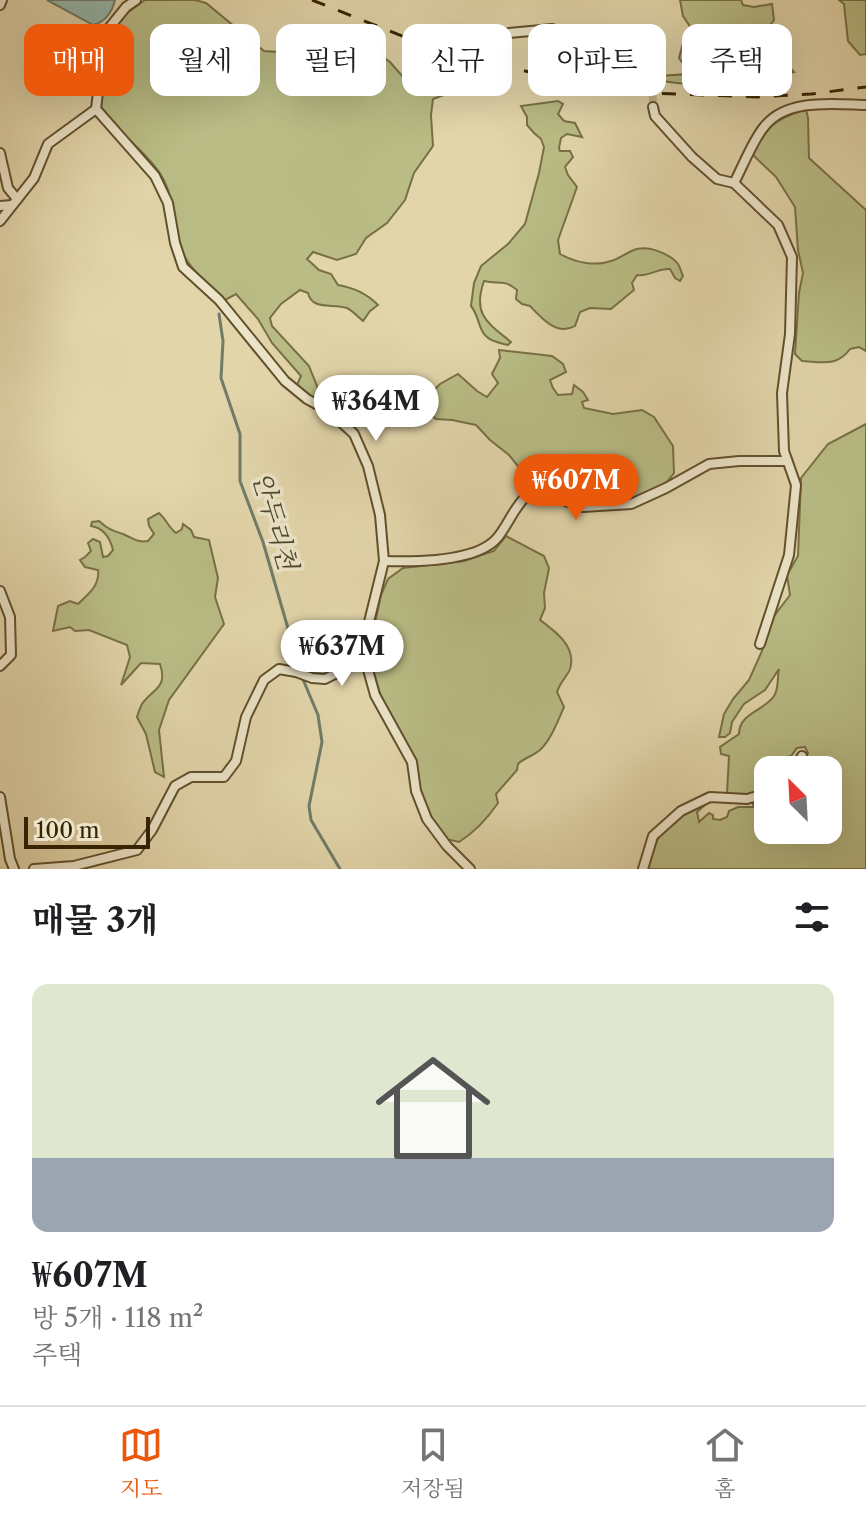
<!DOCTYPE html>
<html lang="ko">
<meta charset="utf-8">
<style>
body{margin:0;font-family:"Libre Caslon Text","Noto Serif KR",serif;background:#f6f6f6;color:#202124;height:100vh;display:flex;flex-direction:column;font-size:30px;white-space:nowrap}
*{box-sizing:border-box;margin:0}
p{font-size:26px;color:#757577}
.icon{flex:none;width:44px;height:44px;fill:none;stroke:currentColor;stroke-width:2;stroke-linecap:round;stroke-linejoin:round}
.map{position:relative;height:869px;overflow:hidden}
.panel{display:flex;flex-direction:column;background:#fff;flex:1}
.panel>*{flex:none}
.guide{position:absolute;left:24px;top:24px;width:818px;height:72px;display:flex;gap:16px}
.needle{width:52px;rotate:336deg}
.controls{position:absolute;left:754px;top:756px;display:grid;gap:16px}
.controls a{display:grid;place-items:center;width:88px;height:88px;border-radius:16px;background:#fff;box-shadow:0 8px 32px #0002;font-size:40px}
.scale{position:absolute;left:24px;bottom:20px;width:126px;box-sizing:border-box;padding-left:8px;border:4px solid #382303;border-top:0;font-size:22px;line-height:28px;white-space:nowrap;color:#382303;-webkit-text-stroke:6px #ece4c8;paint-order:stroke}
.price{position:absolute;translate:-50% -68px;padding:0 18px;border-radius:28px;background:#fff;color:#222;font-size:26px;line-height:52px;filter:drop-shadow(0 2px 4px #0008)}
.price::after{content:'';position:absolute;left:50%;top:48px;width:24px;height:18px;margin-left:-12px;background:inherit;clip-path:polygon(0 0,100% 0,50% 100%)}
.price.active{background:#ea580c;color:#fff}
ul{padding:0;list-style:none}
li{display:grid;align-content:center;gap:16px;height:424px;padding:0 32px}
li+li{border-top:2px solid #e0e0e0}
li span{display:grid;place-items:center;height:248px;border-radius:16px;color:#555}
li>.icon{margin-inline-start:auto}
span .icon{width:144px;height:144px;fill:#fffc;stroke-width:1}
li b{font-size:34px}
h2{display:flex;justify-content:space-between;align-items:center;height:96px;padding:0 32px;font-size:34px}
.chip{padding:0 28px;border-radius:16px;background:#fff;box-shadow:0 8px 32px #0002;font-size:28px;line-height:72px}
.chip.active{background:#ea580c;color:#fff}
.tabs{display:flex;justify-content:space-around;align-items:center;height:112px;border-top:2px solid #e0e0e0;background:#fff;font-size:22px;color:#757577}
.tabs a{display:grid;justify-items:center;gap:4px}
.tabs .active{color:#ea580c}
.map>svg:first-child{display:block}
.green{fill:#b9bc85;stroke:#787044;stroke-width:2}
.water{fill:#95b8ad;stroke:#707c69;stroke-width:2}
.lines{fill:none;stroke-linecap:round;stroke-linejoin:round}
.stream{stroke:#707c69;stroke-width:3}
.minor-tunnel{stroke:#c0b189;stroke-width:8;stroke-dasharray:8 4;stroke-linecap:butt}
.minor-casing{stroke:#62502d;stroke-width:12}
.minor{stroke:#ece4c8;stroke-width:8}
.rail{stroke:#382303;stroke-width:3;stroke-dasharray:14 14;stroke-linecap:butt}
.labels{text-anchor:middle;stroke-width:7;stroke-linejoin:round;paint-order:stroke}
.water-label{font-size:26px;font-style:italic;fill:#4f482e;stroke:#ece4c8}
</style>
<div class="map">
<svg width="866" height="869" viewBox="0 0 866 869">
<rect width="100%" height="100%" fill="#e2d5aa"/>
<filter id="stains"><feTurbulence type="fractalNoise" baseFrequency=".0025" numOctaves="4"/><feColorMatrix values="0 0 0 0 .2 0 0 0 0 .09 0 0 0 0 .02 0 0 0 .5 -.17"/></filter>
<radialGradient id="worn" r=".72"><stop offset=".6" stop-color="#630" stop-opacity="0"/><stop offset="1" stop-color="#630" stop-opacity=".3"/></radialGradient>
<!-- green -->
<g class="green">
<path d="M145 0H195L206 3 264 51 324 55 341 40 365 44 390 62 403 77 452 92 433 99 431 115 433 146 414 173 405 200 387 223 366 238 356 254 337 260 313 252 307 259 319 270 331 274 338 285C354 288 366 293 378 305L370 311 363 321C358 317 353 311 347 308 333 303 312 311 308 293L300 290 281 304 270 318 272 326 309 366 324 403 317 401 297 385 301 376 272 343 258 319 236 294 225 300C212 285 191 272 183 253 173 228 176 200 161 175 144 148 115 132 99 105L107 74 105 53 110 34 127 13Z"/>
<path d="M680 0H741L743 5 754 7 772 4 774 20 765 32 763 43 772 49 773 59 780 64H787L794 72 752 80 736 73H711C697 89 677 83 657 80L659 76 688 74 687 69 679 58 683 43 690 36 691 28 683 16Z"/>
<path d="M839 0H866V54L860 55 848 41 844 4Z"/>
<path d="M558 101 563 104 558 114 564 121 575 123 582 137 567 134 561 138 559 148 560 151H570L573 157 565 167 568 175 577 187 558 240 560 254C576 263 596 267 614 260 622 257 629 251 637 249 650 246 670 254 678 264 680 267 681 272 683 276L680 281 675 278 670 269C657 268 650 277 637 275L632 283 634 290 611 309 590 308 580 312 575 326C557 336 542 319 530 306L522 304 516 299 517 290C503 278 498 285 484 281 472 315 488 323 511 342L508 345C504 344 499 343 494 341 477 335 481 318 471 306L474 283 481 266 508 244 525 224 539 173 544 147 541 139 534 133 527 125V117L521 106Z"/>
<path d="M806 109 808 118 809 158 866 210V351L859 347 850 349C837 367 822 362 802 361L795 354 799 293 803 273 798 250 795 207 776 177 753 155C766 126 775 119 806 109Z"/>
<path d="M499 350 552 356 563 364 566 372 550 380 553 388 558 395 572 394 574 385 583 392 588 400 582 402 584 408 613 414 642 410 654 417 673 446 674 473 666 483 645 495 623 501H603L586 505 570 501 555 492 537 490 531 486 522 471 509 455 490 440 476 425 452 420 436 419 424 409 423 401 440 384 458 374 477 391 487 397 498 383 492 374 500 358Z"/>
<path d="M866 424V869H648C652 859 653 846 659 837 668 822 690 806 707 803L697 812 699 822 709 813 713 815V819L720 820 727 817 729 811 738 807H753V801L768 797V830H828V770H799L808 753 805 747 797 748 791 756 775 759 774 770H768V791L757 794H727L729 756 721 754 720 747 739 734C739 713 764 711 774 696 779 689 777 678 779 669L765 690 744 704 732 722 730 733 725 737H719L724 714 733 699 749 680 762 651 771 620 790 595 787 575 798 556 801 478 828 444Z"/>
<path d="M159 513C166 519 169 528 176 533L182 529 183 524 191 530 194 537 209 540 218 578 215 597 224 624 169 700 159 730 164 777 155 772 146 734 137 717C138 713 140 708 142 704 153 688 168 689 160 664L141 663 121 685 130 657 127 645 89 630 75 631 70 627 53 631 58 606 70 601 78 604C88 594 100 586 98 570L85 567 80 560 85 557 91 551 88 543 93 539 100 542 103 557 108 556 113 550C110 538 104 528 91 526L92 522 99 521C109 530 112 530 123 534 133 538 137 543 148 541L154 534 149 526 148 519Z"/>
<path d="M506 536 544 556 549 568 544 593 545 608 540 620C555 631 577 647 570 669 567 677 560 682 557 692L564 707C558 721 551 739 541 749 534 756 525 757 518 764L517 770 496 794 498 803C487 819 475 832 459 842L446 839 425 807 413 760 382 700 371 664 370 646 381 595 388 579 403 568 464 561 494 551Z"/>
</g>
<!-- water -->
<path class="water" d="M47 0H115C112 12 105 22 93 25Z"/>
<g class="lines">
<!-- stream -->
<g class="stream">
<path d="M219 314 223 341 221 378 240 434V481L263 542 300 670"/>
<path d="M302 677 318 715 322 742 309 806 311 820 340 869"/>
</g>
<!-- minor-tunnel -->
<path class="minor-tunnel" d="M652 71 653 107"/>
<defs>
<g id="minor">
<path d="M0 5 2 0"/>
<path d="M509 33 552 29 569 35 604 61 642 64 652 71"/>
<path d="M653 107 655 116 692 157 717 179 734 183 778 225 792 257 790 334 782 393 784 451 796 485 789 555 760 644"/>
<path d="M96 109 155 176 168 203 175 243 183 267 219 300 285 381 307 399 329 411 354 434 368 466 380 515 384 561 368 626 365 659 375 695 412 762 416 791 427 819 447 846 470 869"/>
<path d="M0 153 8 188 17 199"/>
<path d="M734 183C742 168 753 140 764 127 786 98 833 104 866 105"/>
<path d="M0 206 12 205"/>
<path d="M0 221 34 178 48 144 96 109 105 33 126 7 136 0"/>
<path d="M384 561C415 562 478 562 498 537 509 523 513 509 527 495H549L583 507 631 504 666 488 709 464 739 461H787"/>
<path d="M0 591 10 617 11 655 0 666"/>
<path d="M794 770 802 756"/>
<path d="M0 797 10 859 14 869"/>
<path d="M34 869 74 866 137 850 152 830 175 786 191 777H224L236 761 246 717 264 680 279 669 296 672 312 678 325 679 365 659"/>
<path d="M643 869 653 836 681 811 710 797 747 799 768 793"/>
</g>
</defs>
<!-- minor casing -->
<use href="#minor" class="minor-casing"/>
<!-- minor -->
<use href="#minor" class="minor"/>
<!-- rail -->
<path class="rail" d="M312 0 427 46 491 64 554 77 647 93 757 97 811 94 866 87"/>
</g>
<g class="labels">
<!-- water labels -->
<g class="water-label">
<text transform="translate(275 521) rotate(74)" y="9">안두리천</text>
</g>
</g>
<rect width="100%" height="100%" filter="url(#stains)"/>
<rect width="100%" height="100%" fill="url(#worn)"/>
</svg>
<div class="controls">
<a><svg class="needle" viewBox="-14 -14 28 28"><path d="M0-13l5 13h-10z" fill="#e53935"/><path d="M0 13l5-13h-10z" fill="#757577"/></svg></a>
</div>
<div class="scale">100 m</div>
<b class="price" style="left:376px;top:443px">₩364M</b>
<b class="price active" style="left:576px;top:522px">₩607M</b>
<b class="price" style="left:342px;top:688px">₩637M</b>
<div class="guide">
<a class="chip active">매매</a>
<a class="chip">월세</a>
<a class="chip">필터</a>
<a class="chip">신규</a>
<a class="chip">아파트</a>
<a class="chip">주택</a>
</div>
</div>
<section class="panel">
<h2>매물 3개<svg class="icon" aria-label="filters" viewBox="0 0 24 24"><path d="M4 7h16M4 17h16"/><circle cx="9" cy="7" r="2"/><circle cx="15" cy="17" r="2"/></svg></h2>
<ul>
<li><span style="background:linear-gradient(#dfe7d0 70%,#9aa5b1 0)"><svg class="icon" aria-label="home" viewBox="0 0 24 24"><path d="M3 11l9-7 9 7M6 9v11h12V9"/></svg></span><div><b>₩607M</b><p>방 5개 · 118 m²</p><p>주택</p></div></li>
</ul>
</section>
<nav class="tabs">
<a class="active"><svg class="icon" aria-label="map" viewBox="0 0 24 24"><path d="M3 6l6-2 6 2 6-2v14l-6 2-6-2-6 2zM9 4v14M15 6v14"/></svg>지도</a>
<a><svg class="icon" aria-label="saved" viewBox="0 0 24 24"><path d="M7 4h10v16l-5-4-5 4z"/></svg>저장됨</a>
<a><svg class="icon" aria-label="home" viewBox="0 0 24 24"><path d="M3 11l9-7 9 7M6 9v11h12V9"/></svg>홈</a>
</nav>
